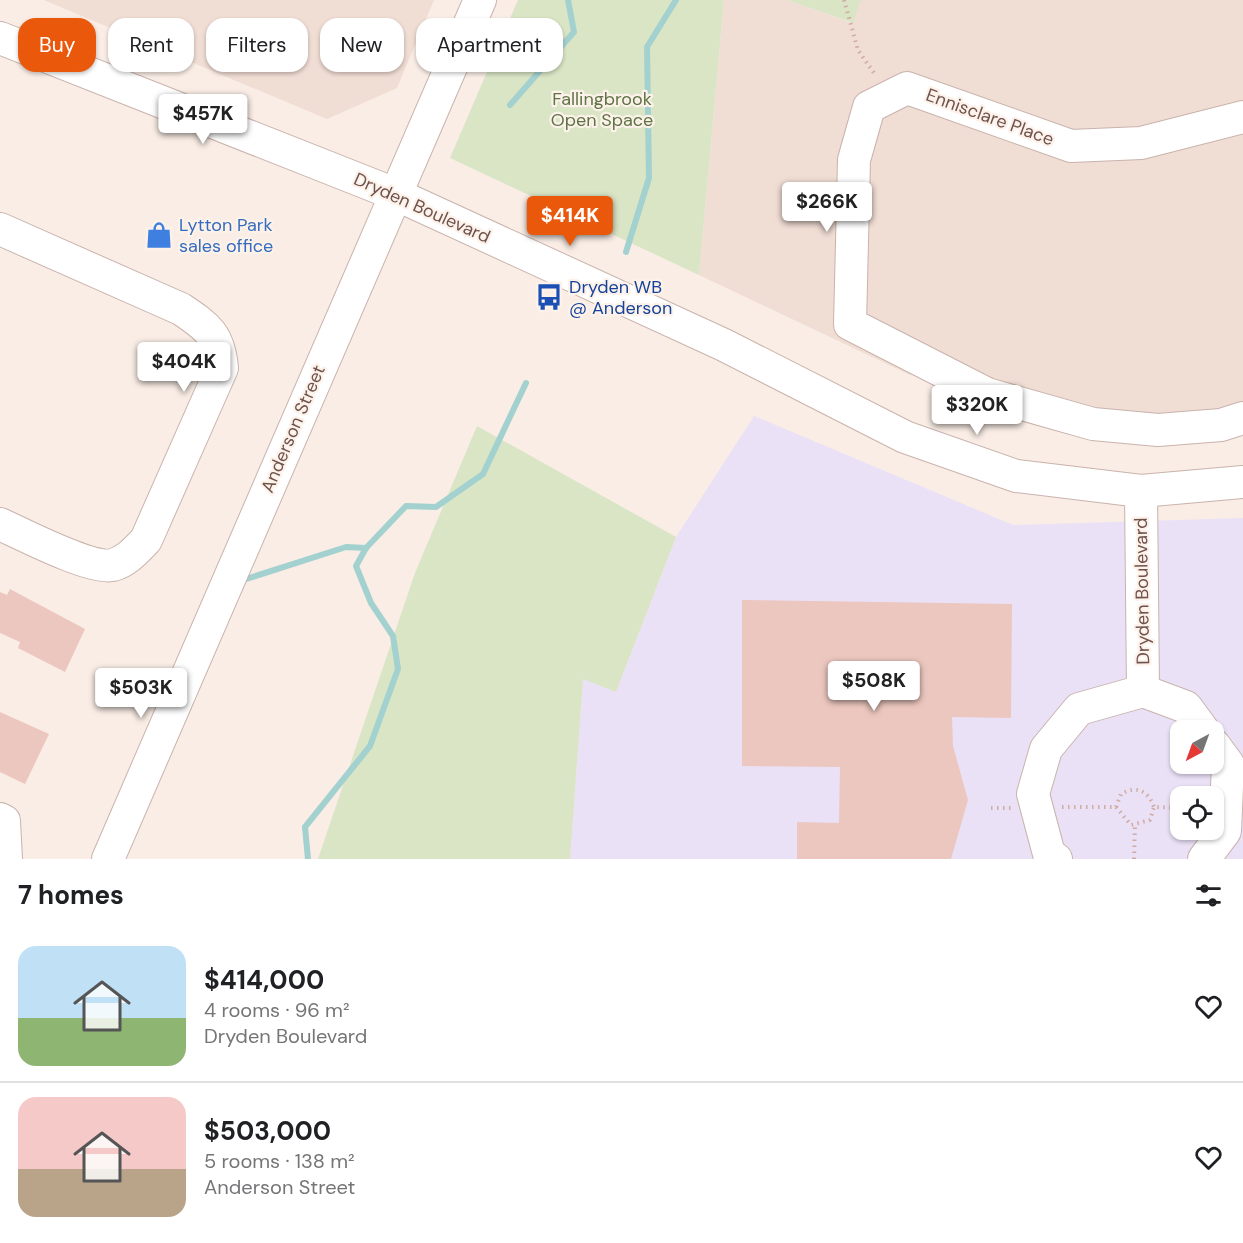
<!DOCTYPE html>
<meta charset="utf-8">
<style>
body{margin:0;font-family:"DM Sans",sans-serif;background:#f6f6f6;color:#202124;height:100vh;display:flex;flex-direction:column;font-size:22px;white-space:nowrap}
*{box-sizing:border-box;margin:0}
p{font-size:20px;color:#757577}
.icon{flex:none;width:33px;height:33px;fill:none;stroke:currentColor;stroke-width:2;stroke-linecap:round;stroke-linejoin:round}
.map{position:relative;height:859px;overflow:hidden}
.panel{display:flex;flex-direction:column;background:#fff;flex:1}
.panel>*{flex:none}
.guide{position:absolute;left:18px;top:18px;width:600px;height:54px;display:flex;gap:12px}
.needle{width:39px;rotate:221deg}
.tools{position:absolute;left:1170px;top:720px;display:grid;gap:12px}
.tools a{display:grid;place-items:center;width:54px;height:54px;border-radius:12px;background:#fff;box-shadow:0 2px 4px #0004;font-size:30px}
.price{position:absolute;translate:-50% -51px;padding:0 14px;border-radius:6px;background:#fff;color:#222;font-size:20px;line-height:39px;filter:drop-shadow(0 2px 3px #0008)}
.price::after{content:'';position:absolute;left:50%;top:36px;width:18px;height:14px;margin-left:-9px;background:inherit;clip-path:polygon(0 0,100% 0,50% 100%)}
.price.current{background:#ea580c;color:#fff}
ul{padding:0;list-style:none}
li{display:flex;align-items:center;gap:18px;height:150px;padding:0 18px}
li+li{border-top:2px solid #e0e0e0}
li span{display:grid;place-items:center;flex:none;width:168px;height:120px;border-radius:18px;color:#555}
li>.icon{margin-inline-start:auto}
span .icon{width:72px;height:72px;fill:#fffc;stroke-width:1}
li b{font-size:26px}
h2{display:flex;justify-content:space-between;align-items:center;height:72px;padding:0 18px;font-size:26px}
.tag{padding:0 21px;border-radius:18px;background:#fff;box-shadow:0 2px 4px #0004;font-size:21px;line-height:54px}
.tag.current{background:#ea580c;color:#fff}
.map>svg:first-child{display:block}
.residential{fill:#f0ddd4}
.education{fill:#eae1f6;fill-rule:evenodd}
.green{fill:#d9e5c5}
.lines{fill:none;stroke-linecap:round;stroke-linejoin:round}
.stream{stroke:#a3d1cf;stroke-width:6}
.building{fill:#ecc7bf}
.minor-casing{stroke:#c9b3ac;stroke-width:34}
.path{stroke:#d0aba3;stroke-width:4;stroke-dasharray:1.5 4.5;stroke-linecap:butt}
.minor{stroke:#fff;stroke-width:32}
.labels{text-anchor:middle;stroke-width:4.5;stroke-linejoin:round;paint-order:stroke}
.park-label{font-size:18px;fill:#5e7446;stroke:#fdf2ea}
.street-label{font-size:18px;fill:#6f524d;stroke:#fdf2ea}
.shop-label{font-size:18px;fill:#366cbe;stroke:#fdf2ea;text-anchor:start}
.transit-label{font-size:18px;fill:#164399;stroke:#fdf2ea;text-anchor:start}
</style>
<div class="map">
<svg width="1243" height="859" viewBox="0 0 1243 859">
<rect width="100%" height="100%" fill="#f9ede5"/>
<!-- residential -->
<g class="residential">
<path d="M44 0H434L397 88 327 119Z"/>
<path d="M724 0H787L852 23 861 0H1243V422L1150 445 908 374 699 275Z"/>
</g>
<!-- education -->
<path class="education" d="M754 416 1013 525 1243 518V859H570L583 678 616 692 676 537ZM1180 730H1214V764H1180ZM1180 796H1214V830H1180Z"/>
<!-- green -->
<g class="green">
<path d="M518 0H724L699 275 450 158Z"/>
<path d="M787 0H861L853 23Z"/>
<path d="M477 426 676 537 616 692 583 679 570 859H318L415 573Z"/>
</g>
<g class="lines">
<!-- stream -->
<g class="stream">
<path d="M510 105 574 32 568 0"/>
<path d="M626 252 649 178 647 47 676 0"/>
<path d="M240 581 346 547 366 548"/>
<path d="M308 859 305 827 370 746 398 669 393 636 371 603 356 566 366 548 406 506 436 507 483 474 526 383"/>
</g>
</g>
<!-- building -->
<g class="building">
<path d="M10 589 85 629 65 672 18 648 20 642 0 633V592L7 595Z"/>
<path d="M742 600 1012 604 1011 718 952 717 953 746 968 800 951 859H797V822L839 823 840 767 742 766Z"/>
<path d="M0 712 49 734 25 784 0 772Z"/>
</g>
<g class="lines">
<defs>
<g id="minor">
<path d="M0 38 395 194 724 345 905 437 1016 476 1141 491 1243 482"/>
<path d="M1243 117 1141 143 1071 146 907 88 869 107 854 160 850 324 987 394 1093 424 1158 430 1221 425 1243 418"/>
<path d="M0 229 181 309C208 327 219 335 222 368L146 540C136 550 127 561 113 565 91 570 22 534 0 524"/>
<path d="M1141 491 1143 691"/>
<path d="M0 819 4 821 6 859"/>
<path d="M108 859 480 0"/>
<path d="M1056 859 1049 854 1033 794 1046 749 1079 709 1143 691 1186 707 1203 730"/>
<path d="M1204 859 1225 831 1228 764 1214 745"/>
</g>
</defs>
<!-- minor casing -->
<use href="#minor" class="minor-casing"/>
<!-- path -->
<g class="path">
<path d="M844 0 858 50 876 76"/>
<path d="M1062 807H1116L1131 825 1150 820 1154 807 1180 808"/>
<path d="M1116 807 1121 794C1137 785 1148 791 1154 807"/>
<path d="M991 808H1012"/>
<path d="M1134 859 1135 824"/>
</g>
<!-- minor -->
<use href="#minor" class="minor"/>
</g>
<!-- icons -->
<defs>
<symbol id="shop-bare" viewBox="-9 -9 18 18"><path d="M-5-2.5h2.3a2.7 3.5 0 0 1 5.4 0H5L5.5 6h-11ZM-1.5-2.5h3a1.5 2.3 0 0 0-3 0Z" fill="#3f7fe0" stroke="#fdf2ea" stroke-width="2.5" paint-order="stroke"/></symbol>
<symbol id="bus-bare" viewBox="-9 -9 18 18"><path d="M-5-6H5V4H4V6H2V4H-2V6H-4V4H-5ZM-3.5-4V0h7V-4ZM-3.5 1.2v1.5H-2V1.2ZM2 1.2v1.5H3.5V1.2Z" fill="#1a4fb4" stroke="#fdf2ea" stroke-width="2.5" paint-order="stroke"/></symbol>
</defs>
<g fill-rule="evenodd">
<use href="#shop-bare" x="140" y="216" width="38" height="38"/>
<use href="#bus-bare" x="530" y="278" width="38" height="38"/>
</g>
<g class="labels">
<!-- park labels -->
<g class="park-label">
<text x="602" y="105">Fallingbrook<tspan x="602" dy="21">Open Space</tspan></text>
</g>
<!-- street labels -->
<g class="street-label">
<text transform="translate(990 117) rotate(20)" y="6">Ennisclare Place</text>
<text transform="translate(422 208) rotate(24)" y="6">Dryden Boulevard</text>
<text transform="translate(293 429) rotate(-67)" y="6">Anderson Street</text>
<text transform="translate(1142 591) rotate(-91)" y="6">Dryden Boulevard</text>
</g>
<!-- shop labels -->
<g class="shop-label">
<text x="179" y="231">Lytton Park<tspan x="179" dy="21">sales office</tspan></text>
</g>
<!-- transit labels -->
<g class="transit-label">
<text x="569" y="293">Dryden WB<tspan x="569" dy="21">@ Anderson</tspan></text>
</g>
</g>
</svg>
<div class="tools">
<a><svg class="needle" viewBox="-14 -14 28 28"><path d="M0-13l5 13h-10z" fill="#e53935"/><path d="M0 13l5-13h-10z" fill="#757577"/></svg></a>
<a><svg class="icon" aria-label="locate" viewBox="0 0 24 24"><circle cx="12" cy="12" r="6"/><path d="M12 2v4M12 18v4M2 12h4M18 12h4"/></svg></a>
</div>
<b class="price" style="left:203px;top:145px">$457K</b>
<b class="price" style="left:827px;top:233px">$266K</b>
<b class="price current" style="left:570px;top:247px">$414K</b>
<b class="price" style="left:184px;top:393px">$404K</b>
<b class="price" style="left:977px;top:436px">$320K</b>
<b class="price" style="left:874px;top:712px">$508K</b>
<b class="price" style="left:141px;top:719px">$503K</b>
<div class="guide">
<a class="tag current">Buy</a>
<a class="tag">Rent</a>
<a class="tag">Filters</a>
<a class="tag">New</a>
<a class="tag">Apartment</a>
</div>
</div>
<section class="panel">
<h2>7 homes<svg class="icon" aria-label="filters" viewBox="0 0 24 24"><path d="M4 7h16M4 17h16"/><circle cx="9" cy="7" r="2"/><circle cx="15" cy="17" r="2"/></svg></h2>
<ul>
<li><span style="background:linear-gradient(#bfe0f5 60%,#8fb573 0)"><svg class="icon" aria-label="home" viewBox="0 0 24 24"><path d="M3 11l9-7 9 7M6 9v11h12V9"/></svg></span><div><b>$414,000</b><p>4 rooms · 96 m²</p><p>Dryden Boulevard</p></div><svg class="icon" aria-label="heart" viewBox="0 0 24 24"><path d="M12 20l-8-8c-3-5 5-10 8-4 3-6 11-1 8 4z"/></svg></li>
<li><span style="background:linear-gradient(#f6c9c9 60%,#b9a48a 0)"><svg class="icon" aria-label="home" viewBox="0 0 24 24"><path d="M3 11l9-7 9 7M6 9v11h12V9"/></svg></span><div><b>$503,000</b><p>5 rooms · 138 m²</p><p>Anderson Street</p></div><svg class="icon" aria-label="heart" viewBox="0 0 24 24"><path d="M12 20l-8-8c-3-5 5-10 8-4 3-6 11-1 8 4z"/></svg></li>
</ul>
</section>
